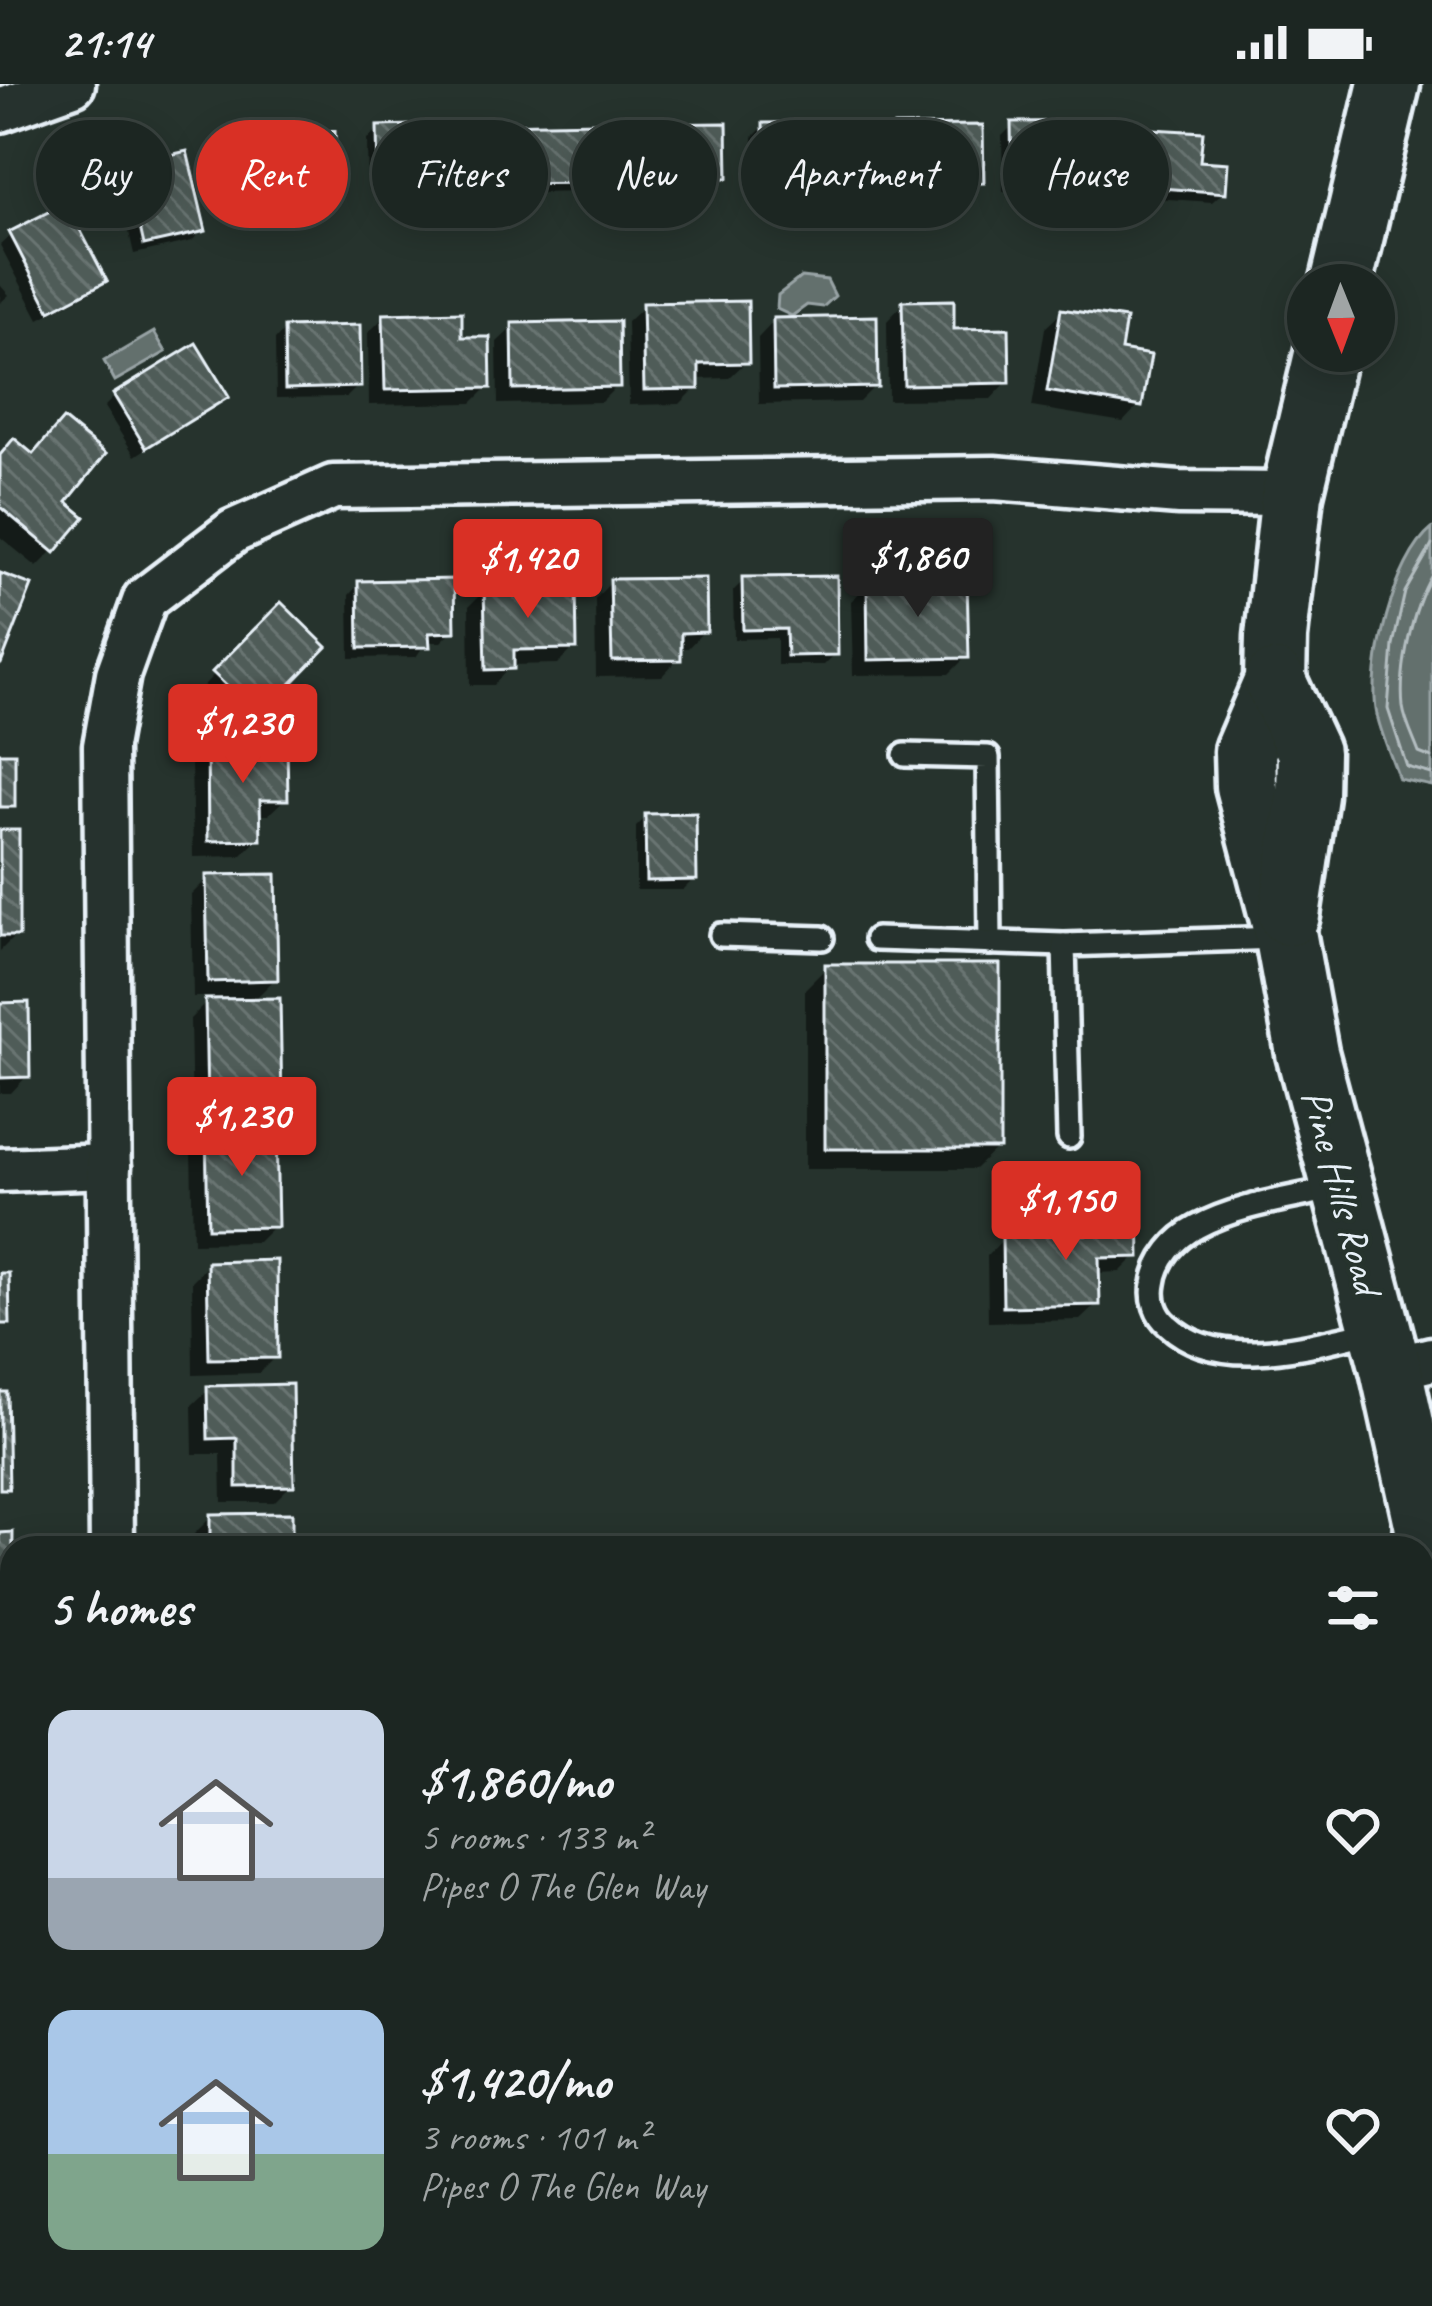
<!DOCTYPE html>
<meta charset="utf-8">
<style>
body{margin:0;font-family:Caveat,sans-serif;background:#29322f;color:#f1f3f6;height:100vh;display:flex;flex-direction:column;font-size:45px;white-space:nowrap}
*{box-sizing:border-box;margin:0}
p{font-size:39px;color:#a0a5a5}
.icon{flex:none;width:66px;height:66px;fill:none;stroke:currentColor;stroke-width:2;stroke-linecap:round;stroke-linejoin:round}
.map{position:relative;flex:1;overflow:hidden}
.panel{position:absolute;left:0px;top:1452px;width:1434px;height:771px;display:flex;flex-direction:column;background:#1c2622;border-radius:36px 36px 0 0;box-shadow:0 6px 30px #0003,0 0 0 3px #3a4340}
.panel>*{flex:none}
.hud{position:absolute;left:36px;top:36px;width:1362px;height:108px;display:flex;gap:24px}
.needle{width:78px;rotate:179deg}
.fabs{position:absolute;left:1287px;top:180px;display:grid;gap:24px}
.fabs a{display:grid;place-items:center;width:108px;height:108px;border-radius:50%;background:#1c2622;box-shadow:0 6px 30px #0003,0 0 0 3px #3a4340;font-size:60px}
.price{position:absolute;translate:-50% -102px;padding:0 27px;border-radius:12px;background:#d93025;color:#fff;font-size:39px;line-height:78px;filter:drop-shadow(0 3px 6px #0008)}
.price::after{content:'';position:absolute;left:50%;top:72px;width:36px;height:27px;margin-left:-18px;background:inherit;clip-path:polygon(0 0,100% 0,50% 100%)}
.price.on{background:#222;color:#fff}
ul{padding:0;list-style:none}
li{display:flex;align-items:center;gap:36px;height:300px;padding:0 48px}
li span{display:grid;place-items:center;flex:none;width:336px;height:240px;border-radius:24px;color:#555}
li>.icon{margin-inline-start:auto}
span .icon{width:144px;height:144px;fill:#fffc;stroke-width:1}
li b{font-size:51px}
h2{display:flex;justify-content:space-between;align-items:center;height:144px;padding:0 48px;font-size:51px}
.pill{padding:0 42px;border-radius:54px;background:#1c2622;box-shadow:0 6px 30px #0003,0 0 0 3px #3a4340;font-size:42px;line-height:108px}
.pill.on{background:#d93025;color:#fff}
.status{display:flex;justify-content:space-between;align-items:center;height:84px;padding:0 60px;background:#1c2622;direction:ltr}
.status svg{height:33px;fill:currentColor}
.map>svg:first-child{display:block}
.water{fill:#636f6d;stroke:#98a3a5;stroke-width:3}
.shadow{fill:#0007}
.lines{fill:none;stroke-linecap:round;stroke-linejoin:round}
.shore{stroke:#b3bdc0;stroke-width:3}
.building{fill:url(#building-back-hatch);stroke:#e8f1f8;stroke-width:3}
.lane-casing{stroke:#e8f1f8;stroke-width:30}
.street-casing{stroke:#e8f1f8;stroke-width:51}
.secondary-casing{stroke:#e8f1f8;stroke-width:69}
.lane{stroke:#26332d;stroke-width:21}
.street{stroke:#26332d;stroke-width:42}
.secondary{stroke:#26332d;stroke-width:60}
.labels{text-anchor:middle;stroke-width:9;stroke-linejoin:round;paint-order:stroke}
.street-label{font-size:42px;fill:#e8f1f8;stroke:#26332d}
</style>
<div class="status"><b>21:14</b><svg viewBox="0 0 49 12"><path d="M0 12V9h3v3zM5 12V6h3v6zM10 12V3h3v9zM15 12V0h3v12zM26 1h20v11H26zM47 4h2v5h-2z"/></svg></div>
<div class="map">
<svg width="1432" height="2222" viewBox="0 0 1432 2222">
<defs>
<pattern id="building-back-hatch" width="6" height="6" patternUnits="userSpaceOnUse" patternTransform="scale(3)"><rect width="6" height="6" fill="#505c59"/><path d="M-1 5l2 2M0 0l6 6M5-1l2 2" fill="none" stroke="#697472"/></pattern>
</defs>
<rect width="100%" height="100%" fill="#26332d"/>
<filter id="ink" filterUnits="userSpaceOnUse"><feTurbulence type="fractalNoise" baseFrequency=".00833" numOctaves="2"/><feDisplacementMap in="SourceGraphic" scale="24" xChannelSelector="R" yChannelSelector="G"/><feConvolveMatrix kernelMatrix="1 2 1 2 8 2 1 2 1" color-interpolation-filters="sRGB"/></filter>
<g filter="url(#ink)">
<!-- water -->
<g class="water">
<path d="M801 193 827 196 835 212 823 223 807 221 792 232 777 225 778 211Z"/>
<path d="M154 248 166 268 115 297 104 277Z"/>
<path d="M1432 445V702L1399 695C1392 674 1382 653 1377 631 1367 585 1394 475 1432 445Z"/>
</g>
<!-- shadow -->
<g class="shadow">
<path d="M1013 41 1103 94 1092 105 1003 107 1002 52Z"/>
<path d="M764 42 841 96 830 107 754 108 753 53Z"/>
<path d="M495 43 596 97 585 108 485 110 484 53Z"/>
<path d="M637 43 725 93 708 109H697V123L680 139H620V59Z"/>
<path d="M378 45 454 94 443 105 368 106 367 56Z"/>
<path d="M895 45 981 98 970 109 886 110 885 56Z"/>
<path d="M1154 48 1197 80 1223 108 1212 118 1139 113 1143 58Z"/>
<path d="M242 51 333 110 323 120 232 122 231 62Z"/>
<path d="M127 84 202 146 192 157 134 170 117 95Z"/>
<path d="M11 151 104 196 93 207 39 235 0 161Z"/>
<path d="M0 201 9 211 0 219Z"/>
<path d="M903 220 951 248 1007 298 991 315 888 316 887 237Z"/>
<path d="M644 222 746 278 729 294 696 295V304L680 320 629 321 627 238Z"/>
<path d="M1062 228 1118 269 1139 321 1123 338 1032 323 1045 244Z"/>
<path d="M385 232 459 256 488 303 472 319 369 321 368 249Z"/>
<path d="M774 237 875 302 859 318 759 320 758 254Z"/>
<path d="M514 242 617 302 601 318 498 320 497 258Z"/>
<path d="M285 245 358 302 347 313 276 314 275 256Z"/>
<path d="M115 312 225 313 135 372 104 323Z"/>
<path d="M0 373H32L62 418 53 467 37 483 0 453Z"/>
<path d="M744 496 835 570 824 581H777V554L734 555 733 507Z"/>
<path d="M611 498 704 547 688 564H678V575L662 592 596 593 595 515Z"/>
<path d="M359 500 452 547 441 558H426L416 573 350 574 349 511Z"/>
<path d="M868 501 966 573 949 590 853 591 851 517Z"/>
<path d="M486 505 574 564 558 580 511 581 494 601H470L469 522Z"/>
<path d="M281 522 323 563 246 641 204 601Z"/>
<path d="M208 661 285 715 268 731H258V755L241 772 193 773 191 678Z"/>
<path d="M646 733 694 795 683 806H636V743Z"/>
<path d="M0 749 16 851 0 867Z"/>
<path d="M208 794 275 895 253 917 279 1019 262 1036 192 1037 190 935 212 913H193L191 811Z"/>
<path d="M827 883 997 1064 975 1085H805V905Z"/>
<path d="M0 922 27 992 11 1009H0Z"/>
<path d="M208 1050 275 1141 258 1158 193 1159 191 1066Z"/>
<path d="M1099 1131 1137 1171 1120 1188 1096 1189 1097 1220 1080 1236 988 1238 987 1172 1003 1155 1083 1154 1082 1148Z"/>
<path d="M208 1181 275 1273 259 1289 193 1291 192 1197Z"/>
<path d="M209 1305 291 1401 274 1418H222L221 1370H193L192 1321Z"/>
<path d="M211 1433 289 1464H195L194 1450Z"/>
<path d="M0 1582 3 1624H12V1674L0 1685Z"/>
<path d="M0 1701H12V1753L2 1763Z"/>
<path d="M0 1827H12V1936L0 1946Z"/>
<path d="M12 2014V2063L0 2074V2015Z"/>
<path d="M217 2211H292V2222H206Z"/>
<path d="M13 2215V2222H0V2216Z"/>
</g>
<g class="lines">
<!-- shore -->
<g class="shore">
<path d="M1432 461 1405 508 1393 561 1388 625 1407 683 1432 690"/>
<path d="M1432 491C1412 525 1399 584 1403 623 1405 638 1414 655 1419 669L1432 674"/>
</g>
</g>
<!-- building -->
<g class="building">
<path d="M1105 37 1106 95 1012 97 1011 38Z"/>
<path d="M598 38 599 99 495 100 494 40Z"/>
<path d="M843 38 844 97 764 99 763 39Z"/>
<path d="M727 39 728 94H700V124H636L635 40Z"/>
<path d="M456 40 457 95 378 97 377 42Z"/>
<path d="M983 41 984 99 895 101 894 42Z"/>
<path d="M1152 45 1203 48 1200 77 1228 79 1226 109 1148 103Z"/>
<path d="M335 47 336 111 242 112 241 49Z"/>
<path d="M187 67 206 147 144 161 126 81Z"/>
<path d="M66 119 107 197 50 227 9 148Z"/>
<path d="M954 216V245L1009 244 1010 299 904 301 902 217Z"/>
<path d="M748 217 749 279 699 280V305L644 306 642 219Z"/>
<path d="M1061 225 1126 235 1121 266 1151 271 1142 323 1047 307Z"/>
<path d="M462 228V253H490L491 304 385 306 383 230Z"/>
<path d="M877 232 878 303 774 305 773 234Z"/>
<path d="M619 237 620 303 513 305 512 239Z"/>
<path d="M360 241 361 303 285 305 284 243Z"/>
<path d="M196 259 229 313 146 364 113 310Z"/>
<path d="M63 335 106 370 67 418 85 433 55 469 0 423V371L14 354 33 370Z"/>
<path d="M0 489 32 501 1 580H0Z"/>
<path d="M837 492 838 571 787 572 786 545 743 546 742 493Z"/>
<path d="M706 494 707 548 681 549V576L612 577 610 495Z"/>
<path d="M454 495 455 548 429 549 430 563 359 564 358 497Z"/>
<path d="M967 496 969 574 868 576 867 498Z"/>
<path d="M576 500 577 565 514 566V585L486 586 484 502Z"/>
<path d="M281 518 327 563 259 633 212 588Z"/>
<path d="M287 657 288 716H260L261 756 208 757 207 658Z"/>
<rect x="0" y="669" width="15" height="54"/>
<path d="M696 729 697 796 646 797 645 730Z"/>
<rect x="0" y="746" width="19" height="106"/>
<path d="M276 790 278 896 208 898 206 791Z"/>
<rect x="825" y="880" width="175" height="185"/>
<path d="M280 914 282 1020 207 1022 205 915Z"/>
<path d="M29 918 30 993 0 994V919Z"/>
<path d="M276 1046 278 1143 208 1144 206 1047Z"/>
<path d="M1139 1127 1140 1173 1099 1174 1100 1221 1003 1223 1002 1152 1098 1150V1128Z"/>
<path d="M277 1176 278 1274 209 1275 207 1178Z"/>
<path d="M0 1189H9L10 1240H0Z"/>
<path d="M292 1300 294 1402 237 1403V1354L208 1355 207 1302Z"/>
<path d="M0 1308H7L9 1405H0Z"/>
<path d="M292 1429V1464H210V1430Z"/>
<path d="M13 1448 12 1546H0V1449Z"/>
<path d="M2 1569 6 1621H12V1670L0 1671Z"/>
<rect x="0" y="1698" width="12" height="49"/>
<rect x="0" y="1824" width="12" height="107"/>
<path d="M12 2011V2059H0V2012Z"/>
<rect x="0" y="2087" width="12" height="58"/>
<rect x="218" y="2211" width="77" height="11"/>
</g>
<g class="lines">
<defs>
<g id="lane">
<path d="M905 671 988 673 990 859"/>
<path d="M721 851 822 854"/>
<path d="M876 855 1064 861"/>
<path d="M1069 1053 1064 861 1279 854"/>
<path d="M1341 1103C1295 1114 1239 1120 1197 1143 1176 1154 1157 1175 1154 1200 1151 1215 1156 1231 1168 1241 1220 1290 1313 1260 1374 1247"/>
<path d="M1422 1827H1432"/>
<path d="M1422 2000 1432 2001"/>
</g>
<g id="street">
<path d="M0 26 73 0"/>
<path d="M0 1086 109 1082"/>
<path d="M1391 1285 1432 1275"/>
<path d="M112 1464 105 662 118 590 145 515 234 447 333 403 994 394 1179 409 1292 410"/>
<path d="M119 2211V2222"/>
</g>
<g id="secondary">
<path d="M1341 201 1389 0"/>
<path d="M1326 267 1292 410 1276 553 1275 597 1245 667 1246 702 1286 854 1307 969 1391 1285 1425 1439 1432 1499"/>
<path d="M1275 597 1308 668 1307 711 1289 831"/>
</g>
</defs>
<!-- lane casing -->
<use href="#lane" class="lane-casing"/>
<!-- street casing -->
<use href="#street" class="street-casing"/>
<!-- secondary casing -->
<use href="#secondary" class="secondary-casing"/>
<!-- lane -->
<use href="#lane" class="lane"/>
<!-- street -->
<use href="#street" class="street"/>
<!-- secondary -->
<use href="#secondary" class="secondary"/>
</g>
</g>
<g class="labels">
<!-- street labels -->
<g class="street-label">
<text transform="translate(1343 1107) rotate(75)" y="15">Pine Hills Road</text>
</g>
</g>
</svg>
<div class="fabs">
<a><svg class="needle" viewBox="-14 -14 28 28"><path d="M0-13l5 13h-10z" fill="#e53935"/><path d="M0 13l5-13h-10z" fill="#a0a5a5"/></svg></a>
</div>
<b class="price on" style="left:918px;top:536px">$1,860</b>
<b class="price" style="left:528px;top:537px">$1,420</b>
<b class="price" style="left:243px;top:702px">$1,230</b>
<b class="price" style="left:242px;top:1095px">$1,230</b>
<b class="price" style="left:1066px;top:1179px">$1,150</b>
<div class="hud">
<a class="pill">Buy</a>
<a class="pill on">Rent</a>
<a class="pill">Filters</a>
<a class="pill">New</a>
<a class="pill">Apartment</a>
<a class="pill">House</a>
</div>
<section class="panel">
<h2>5 homes<svg class="icon" aria-label="filters" viewBox="0 0 24 24"><path d="M4 7h16M4 17h16"/><circle cx="9" cy="7" r="2"/><circle cx="15" cy="17" r="2"/></svg></h2>
<ul>
<li><span style="background:linear-gradient(#c9d6e8 70%,#9aa5b1 0)"><svg class="icon" aria-label="home" viewBox="0 0 24 24"><path d="M3 11l9-7 9 7M6 9v11h12V9"/></svg></span><div><b>$1,860/mo</b><p>5 rooms · 133 m²</p><p>Pipes O The Glen Way</p></div><svg class="icon" aria-label="heart" viewBox="0 0 24 24"><path d="M12 20l-8-8c-3-5 5-10 8-4 3-6 11-1 8 4z"/></svg></li>
<li><span style="background:linear-gradient(#a9c7e8 60%,#7fa58c 0)"><svg class="icon" aria-label="home" viewBox="0 0 24 24"><path d="M3 11l9-7 9 7M6 9v11h12V9"/></svg></span><div><b>$1,420/mo</b><p>3 rooms · 101 m²</p><p>Pipes O The Glen Way</p></div><svg class="icon" aria-label="heart" viewBox="0 0 24 24"><path d="M12 20l-8-8c-3-5 5-10 8-4 3-6 11-1 8 4z"/></svg></li>
</ul>
</section>
</div>
